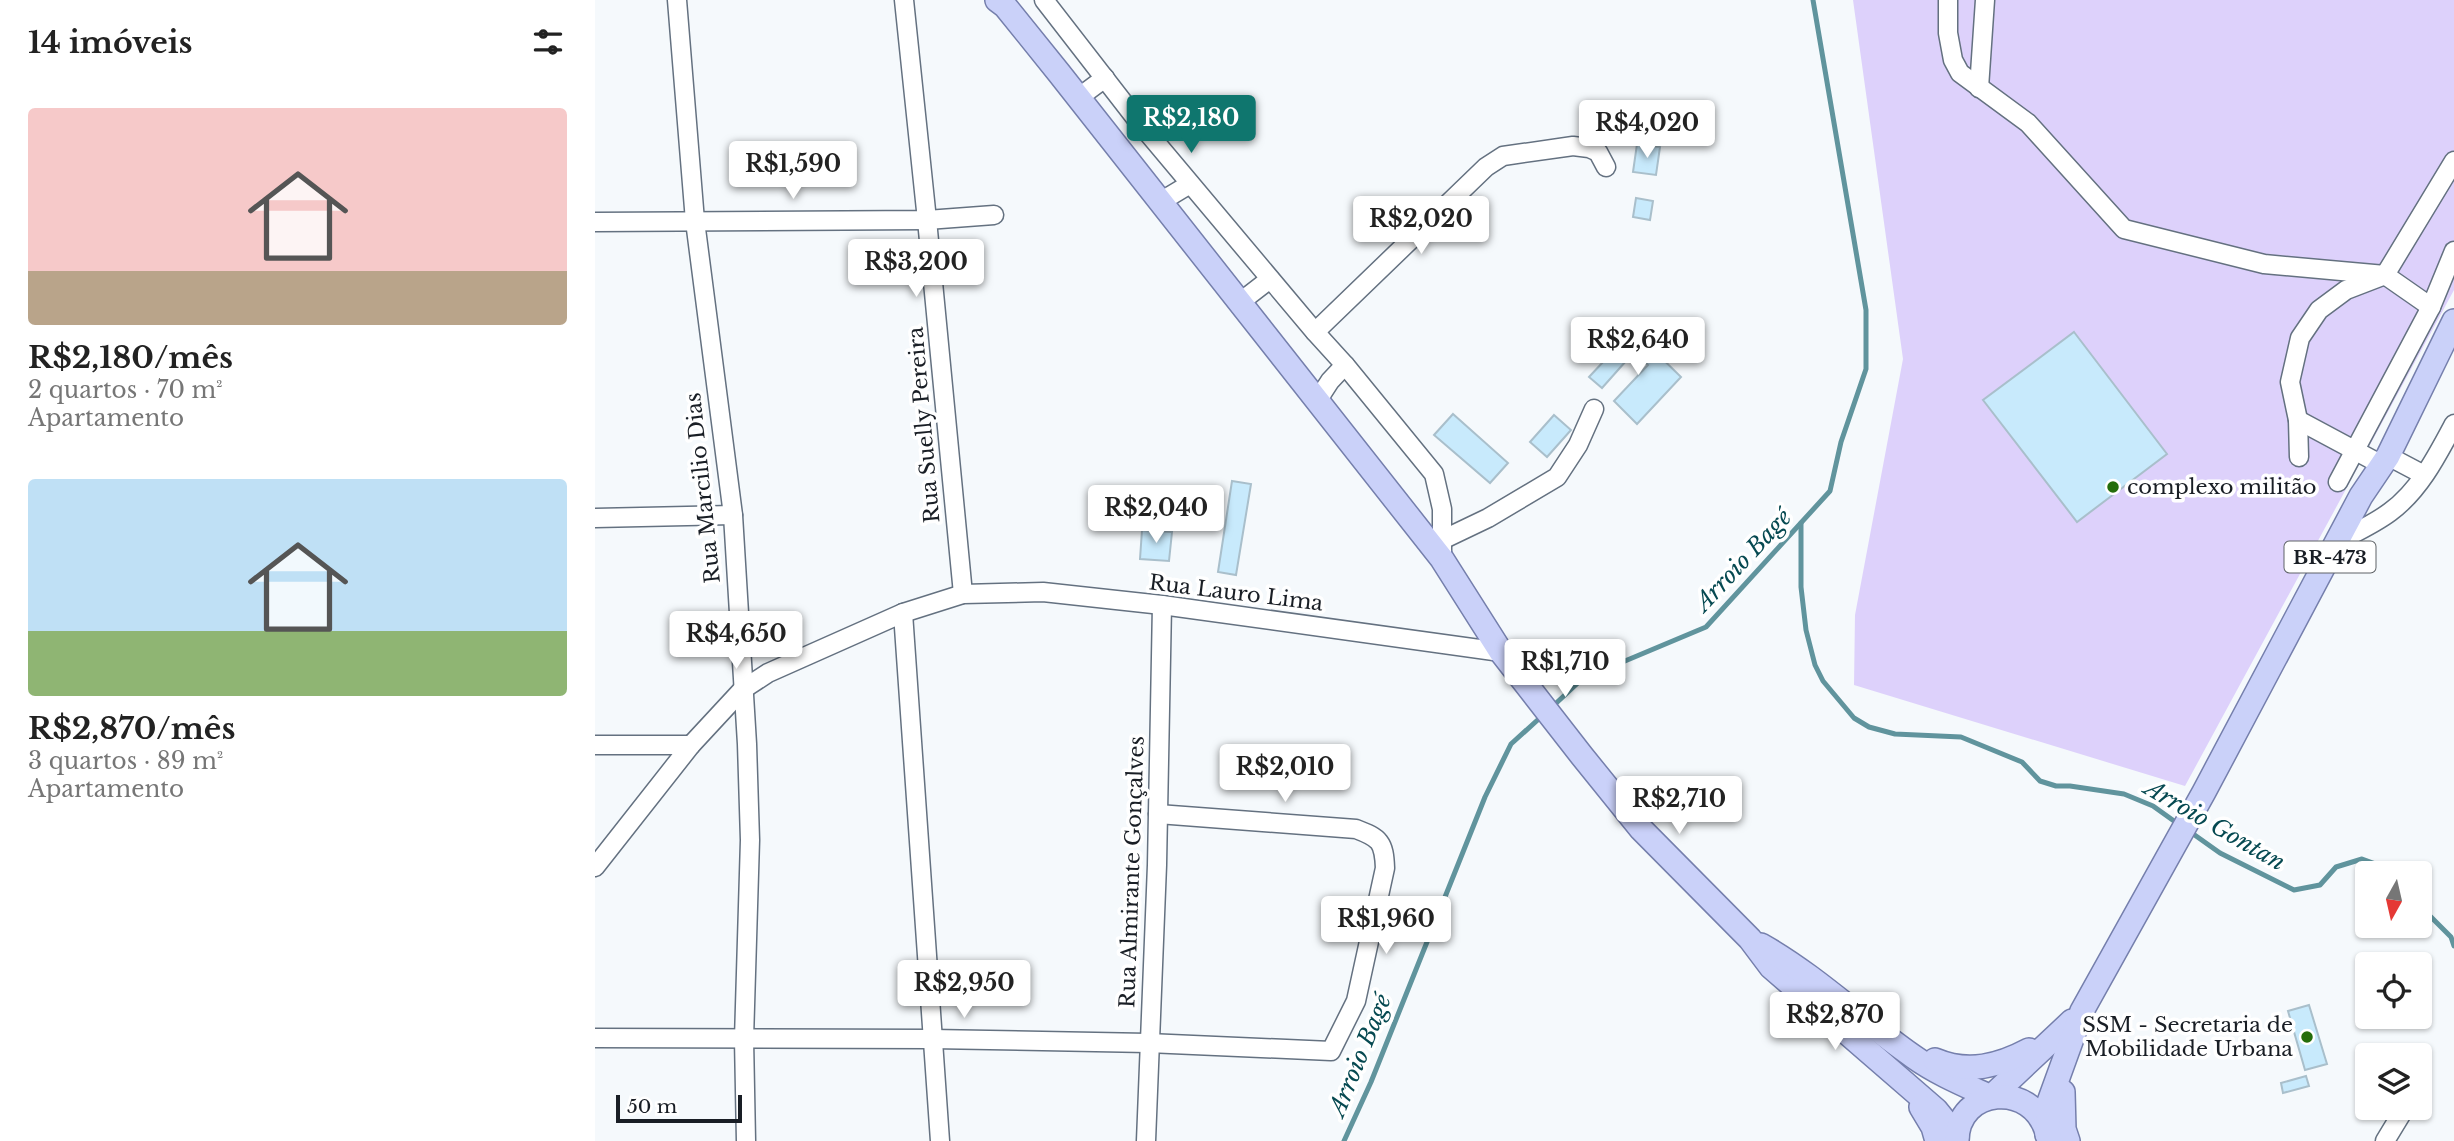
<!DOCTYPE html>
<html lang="pt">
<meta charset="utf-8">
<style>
body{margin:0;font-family:"Libre Baskerville",serif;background:#f6f6f6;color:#222;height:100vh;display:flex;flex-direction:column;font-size:26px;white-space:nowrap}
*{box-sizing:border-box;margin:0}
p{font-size:23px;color:#767676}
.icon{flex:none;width:38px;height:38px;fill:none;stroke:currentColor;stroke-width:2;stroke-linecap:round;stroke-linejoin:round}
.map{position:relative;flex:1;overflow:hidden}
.drawer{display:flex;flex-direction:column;background:#fff;width:595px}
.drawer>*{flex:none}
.needle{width:46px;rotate:188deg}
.tools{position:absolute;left:1760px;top:861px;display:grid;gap:14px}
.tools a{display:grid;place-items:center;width:77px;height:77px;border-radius:7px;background:#fff;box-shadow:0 2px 5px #0004;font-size:35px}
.scale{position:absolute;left:21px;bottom:18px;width:126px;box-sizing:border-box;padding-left:7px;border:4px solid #191e25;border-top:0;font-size:19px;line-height:24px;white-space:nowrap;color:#191e25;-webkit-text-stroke:5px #fff;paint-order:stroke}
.price{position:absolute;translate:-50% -60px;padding:0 16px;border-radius:7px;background:#fff;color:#222;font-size:23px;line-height:46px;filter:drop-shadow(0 2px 4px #0008)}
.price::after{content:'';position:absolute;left:50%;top:42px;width:21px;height:16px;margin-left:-10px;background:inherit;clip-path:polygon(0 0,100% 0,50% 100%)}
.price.selected{background:#0f766e;color:#fff}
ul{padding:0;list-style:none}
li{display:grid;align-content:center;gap:14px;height:371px;padding:0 28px}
li span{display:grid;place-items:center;height:217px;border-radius:7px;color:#555}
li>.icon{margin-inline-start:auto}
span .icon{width:126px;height:126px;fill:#fffc;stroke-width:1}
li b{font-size:30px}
h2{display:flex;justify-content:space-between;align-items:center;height:84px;padding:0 28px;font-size:30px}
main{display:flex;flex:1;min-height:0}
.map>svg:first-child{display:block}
.green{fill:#ddd1fb}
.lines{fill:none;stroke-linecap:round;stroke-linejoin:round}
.stream{stroke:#60949d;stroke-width:5}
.building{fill:#c8eafc;stroke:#a9bfcb;stroke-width:2}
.minor-casing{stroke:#647180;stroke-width:21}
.major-casing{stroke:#757fac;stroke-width:26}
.minor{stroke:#fff;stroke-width:18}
.major{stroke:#cad1f9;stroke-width:23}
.poi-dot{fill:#246d0b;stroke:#fff;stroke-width:2.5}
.labels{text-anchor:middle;stroke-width:7;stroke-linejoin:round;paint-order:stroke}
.shield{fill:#fff;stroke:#5e6266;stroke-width:2}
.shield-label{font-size:19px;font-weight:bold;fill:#191e25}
.street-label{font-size:21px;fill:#191e25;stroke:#fff}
.poi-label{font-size:21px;fill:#191e25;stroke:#fff;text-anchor:start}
.water-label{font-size:23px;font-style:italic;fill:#064951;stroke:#fff}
</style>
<main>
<section class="drawer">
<h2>14 imóveis<svg class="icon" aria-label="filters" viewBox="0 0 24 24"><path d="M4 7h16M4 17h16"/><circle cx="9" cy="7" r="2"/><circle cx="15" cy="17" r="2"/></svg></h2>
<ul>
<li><span style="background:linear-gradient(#f6c9c9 75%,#b9a48a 0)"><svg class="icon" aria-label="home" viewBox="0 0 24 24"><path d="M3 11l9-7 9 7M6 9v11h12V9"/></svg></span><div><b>R$2,180/mês</b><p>2 quartos · 70 m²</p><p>Apartamento</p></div></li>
<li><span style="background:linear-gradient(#bfe0f5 70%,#8fb573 0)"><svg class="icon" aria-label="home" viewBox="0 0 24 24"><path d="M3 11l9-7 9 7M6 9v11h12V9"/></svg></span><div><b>R$2,870/mês</b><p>3 quartos · 89 m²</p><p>Apartamento</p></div></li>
</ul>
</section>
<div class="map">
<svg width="1859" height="1141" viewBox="0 0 1859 1141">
<rect width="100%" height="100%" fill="#f5f9fc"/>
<!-- green -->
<path class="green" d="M1258 0H1859V290L1590 786 1259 685 1260 615 1308 359Z"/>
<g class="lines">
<!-- stream -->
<g class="stream">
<path d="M1206 523V587L1211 630 1220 665 1228 681 1259 718 1274 727 1300 734 1366 737 1427 762 1445 781 1461 786H1475L1529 794 1558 806 1586 826"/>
<path d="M957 707 987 679 1111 627 1235 491 1246 442 1271 369V310L1218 0"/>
<path d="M1594 831 1625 853 1699 890 1725 885 1741 867 1767 859 1797 870 1799 873"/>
<path d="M1825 906 1856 937 1859 946"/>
<path d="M749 1141 776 1082 890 797 916 744 947 716"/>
</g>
</g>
<!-- building -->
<g class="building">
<path d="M1047 123 1066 124V140L1046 139Z"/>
<path d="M1042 144 1065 147 1061 175 1038 172Z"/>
<path d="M1041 198 1058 201 1055 220 1038 217Z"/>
<path d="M1038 330 1086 377 1042 424 1019 401 1053 365 1039 352 1007 388 994 377Z"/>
<path d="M1479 332 1572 454 1482 522 1388 400Z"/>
<path d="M858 414 913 463 895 483 839 435Z"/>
<path d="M959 415 976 430 952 457 935 442Z"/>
<path d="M637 481 656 484 641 575 623 572Z"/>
<path d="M547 530 577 532 574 561 545 559Z"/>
<path d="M1714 1005 1732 1064 1710 1070 1693 1011Z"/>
<path d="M1711 1076 1714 1086 1688 1093 1686 1083Z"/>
</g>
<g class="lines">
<defs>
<g id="minor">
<path d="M82 0 100 221 138 515 152 744 155 840 149 1039 151 1141"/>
<path d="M309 0 332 220 368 594"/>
<path d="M449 0 542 120 720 332"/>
<path d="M1353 0V33L1358 60 1365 73 1433 123 1529 229 1669 264 1790 275 1836 307"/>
<path d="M1384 88 1390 0"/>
<path d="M483 98 510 78"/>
<path d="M565 202 595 184"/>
<path d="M0 222 332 220 399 215"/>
<path d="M644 303 675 279"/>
<path d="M750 365 839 474 847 509V559"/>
<path d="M722 401 735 381 750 365 720 332 891 167 908 156 978 146 994 148 1003 152 1011 167"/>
<path d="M1703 420 1787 465"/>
<path d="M1793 456 1829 475"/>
<path d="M1704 457 1703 420 1695 382 1705 338 1724 310 1751 290 1790 275 1859 161"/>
<path d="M1743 482 1836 307 1859 251"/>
<path d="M0 518 138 515"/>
<path d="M847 540 893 518 962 477 983 445 999 409"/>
<path d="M1742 542C1759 533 1779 524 1795 512 1824 491 1842 456 1859 424"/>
<path d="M308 613 345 1141"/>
<path d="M0 745H96"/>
<path d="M0 867 96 745 147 690 173 673 308 613 368 594 448 592 567 605 906 652"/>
<path d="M0 1038 337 1039 553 1043 736 1051 761 1001 790 868C789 842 785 838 761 829L563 814"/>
<path d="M551 1141 562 865 567 605"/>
<path d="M1790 1141 1810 1108"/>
</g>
<g id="major">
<path d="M402 0 410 6 464 73 847 559 906 652 987 756 1046 829 1155 939 1176 967 1341 1110 1362 1136"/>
<path d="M1166 945C1221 976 1267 1021 1319 1057 1343 1074 1370 1085 1396 1097L1477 1021"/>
<path d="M1340 1060C1373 1074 1404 1066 1434 1050"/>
<path d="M1468 1092 1469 1129 1473 1141"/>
<path d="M1326 1107 1338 1127 1342 1141"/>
<path d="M1362 1141C1362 1087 1438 1080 1452 1133"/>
<path d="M1456 1141 1452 1135 1454 1102 1487 1011 1609 792 1766 496 1793 456 1859 321"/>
</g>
</defs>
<!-- minor casing -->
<use href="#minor" class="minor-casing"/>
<!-- major casing -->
<use href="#major" class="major-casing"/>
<!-- minor -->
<use href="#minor" class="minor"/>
<!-- major -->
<use href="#major" class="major"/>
</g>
<!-- markers -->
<g class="poi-dot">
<circle cx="1518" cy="487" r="7"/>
<circle cx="1712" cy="1037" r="7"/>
</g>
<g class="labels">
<!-- shield labels -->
<rect class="shield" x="1689.5" y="541.5" width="91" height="31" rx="5"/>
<g class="shield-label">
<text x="1735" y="564">BR-473</text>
</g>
<!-- street labels -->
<g class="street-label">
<text transform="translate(329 425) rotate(-95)" y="7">Rua Suelly Pereira</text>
<text transform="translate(108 488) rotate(-96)" y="7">Rua Marcilio Dias</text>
<text transform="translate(641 593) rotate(7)" y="7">Rua Lauro Lima</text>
<text transform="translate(537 872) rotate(-88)" y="7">Rua Almirante Gonçalves</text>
</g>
<!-- poi labels -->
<g class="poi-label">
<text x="1532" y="494">complexo militão</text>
<text x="1698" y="1032" text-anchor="end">SSM - Secretaria de<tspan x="1698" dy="24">Mobilidade Urbana</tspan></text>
</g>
<!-- water labels -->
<g class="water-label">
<text transform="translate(1148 560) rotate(-47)" y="8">Arroio Bagé</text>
<text transform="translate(1620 825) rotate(30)" y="8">Arroio Gontan</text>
<text transform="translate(765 1055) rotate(-68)" y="8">Arroio Bagé</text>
</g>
</g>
</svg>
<div class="tools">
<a><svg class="needle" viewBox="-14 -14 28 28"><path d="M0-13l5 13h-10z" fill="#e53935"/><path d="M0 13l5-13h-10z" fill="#767676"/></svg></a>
<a><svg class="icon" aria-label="locate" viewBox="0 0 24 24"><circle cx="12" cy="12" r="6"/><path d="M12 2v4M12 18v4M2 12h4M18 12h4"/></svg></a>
<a><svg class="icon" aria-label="layers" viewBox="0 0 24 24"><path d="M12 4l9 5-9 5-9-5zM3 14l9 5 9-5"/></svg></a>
</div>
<div class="scale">50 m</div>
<b class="price selected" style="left:596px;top:155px">R$2,180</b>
<b class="price" style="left:1052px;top:160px">R$4,020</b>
<b class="price" style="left:198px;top:201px">R$1,590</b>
<b class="price" style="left:826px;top:256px">R$2,020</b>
<b class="price" style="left:321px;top:299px">R$3,200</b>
<b class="price" style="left:1043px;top:377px">R$2,640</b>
<b class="price" style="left:561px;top:545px">R$2,040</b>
<b class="price" style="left:141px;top:671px">R$4,650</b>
<b class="price" style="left:970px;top:699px">R$1,710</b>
<b class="price" style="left:690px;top:804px">R$2,010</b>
<b class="price" style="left:1084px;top:836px">R$2,710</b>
<b class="price" style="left:791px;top:956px">R$1,960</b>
<b class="price" style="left:369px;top:1020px">R$2,950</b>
<b class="price" style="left:1240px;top:1052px">R$2,870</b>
</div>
</main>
